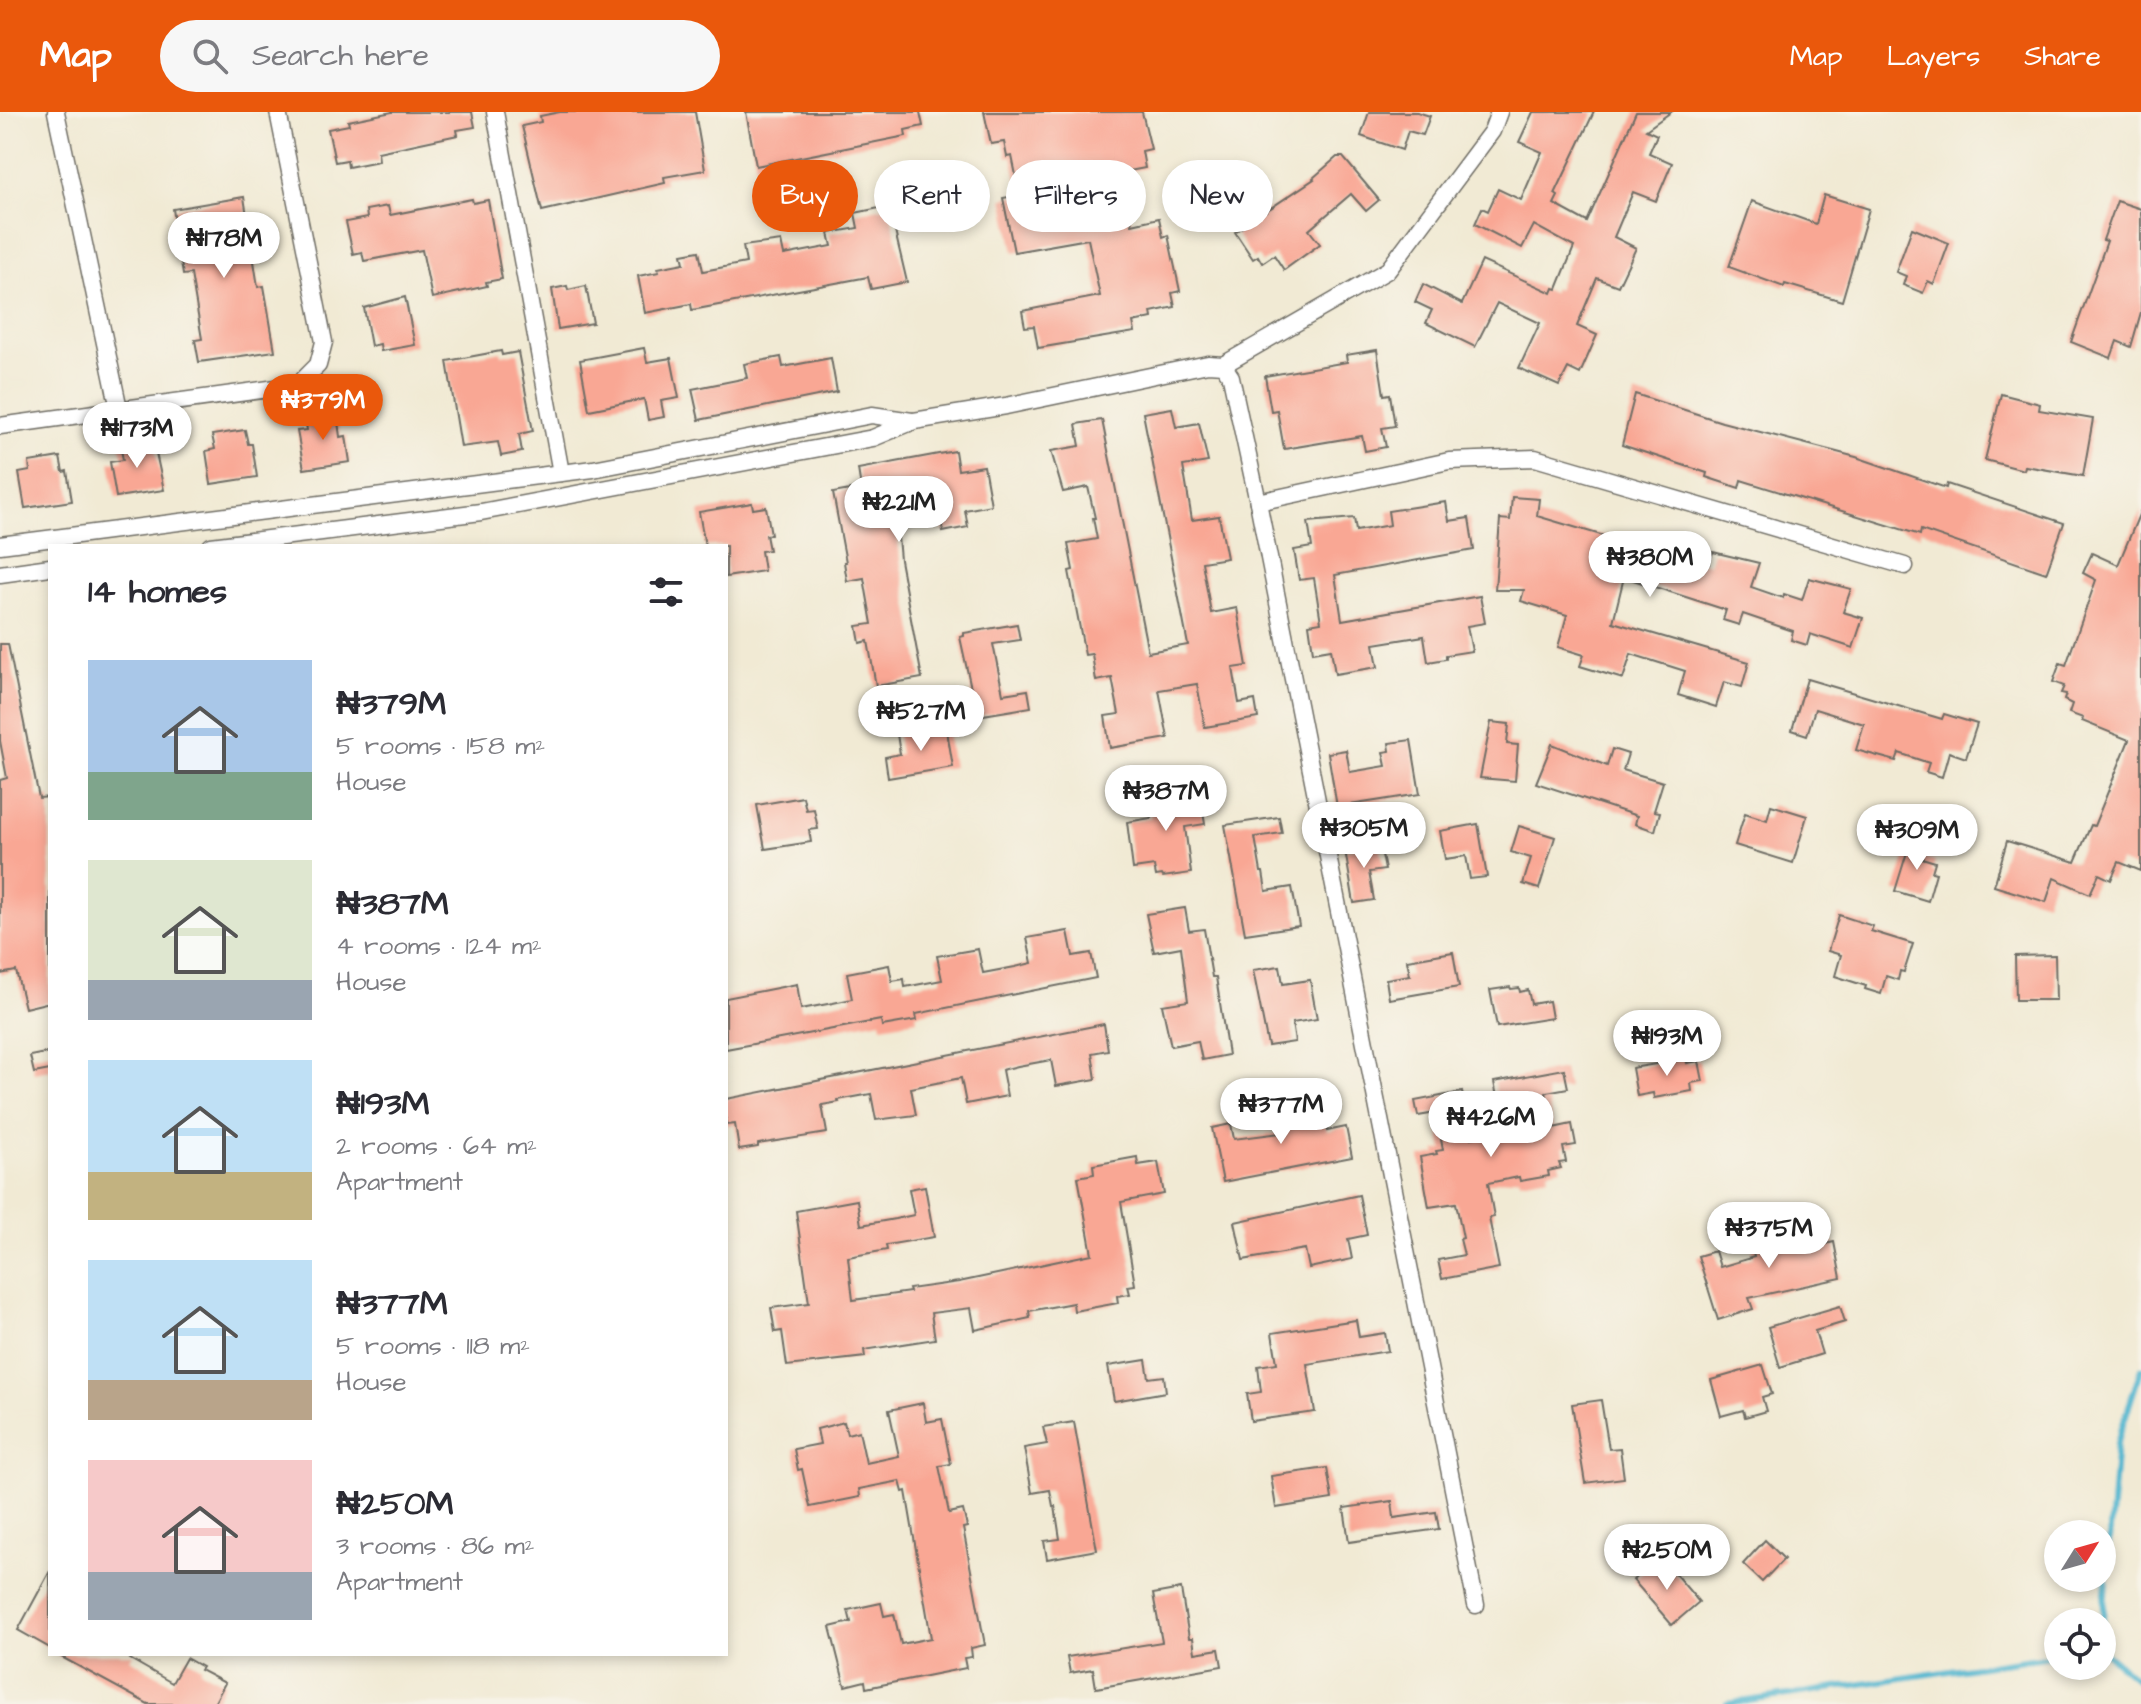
<!DOCTYPE html>
<meta charset="utf-8">
<style>
body{margin:0;font-family:"Architects Daughter",sans-serif;background:#f7f7f7;color:#2b2b33;height:100vh;display:flex;flex-direction:column;font-size:30px;white-space:nowrap}
*{box-sizing:border-box;margin:0}
p{font-size:26px;color:#7c7c81}
.icon{flex:none;width:44px;height:44px;fill:none;stroke:currentColor;stroke-width:2;stroke-linecap:round;stroke-linejoin:round}
.map{position:relative;flex:1;overflow:hidden}
.drawer{position:absolute;left:48px;top:432px;width:680px;height:1112px;display:flex;flex-direction:column;background:#fff;border-radius:0px;box-shadow:0 4px 12px #0003}
.drawer>*{flex:none}
.hud{position:absolute;left:752px;top:48px;width:760px;height:72px;display:flex;gap:16px}
.needle{width:52px;rotate:53deg}
.tools{position:absolute;left:2044px;top:1408px;display:grid;gap:16px}
.tools a{display:grid;place-items:center;width:72px;height:72px;border-radius:50%;background:#fff;box-shadow:0 4px 12px #0003;font-size:40px}
.price{position:absolute;translate:-50% -68px;padding:0 18px;border-radius:28px;background:#fff;color:#222;font-size:26px;line-height:52px;filter:drop-shadow(0 2px 4px #0008)}
.price::after{content:'';position:absolute;left:50%;top:48px;width:24px;height:18px;margin-left:-12px;background:inherit;clip-path:polygon(0 0,100% 0,50% 100%)}
.price.current{background:#ea580c;color:#fff}
ul{padding:0;list-style:none}
li{display:flex;align-items:center;gap:24px;height:200px;padding:0 40px}
li span{display:grid;place-items:center;flex:none;width:224px;height:160px;border-radius:0px;color:#555}
li>.icon{margin-inline-start:auto}
span .icon{width:96px;height:96px;fill:#fffc;stroke-width:1}
li b{font-size:34px}
h2{display:flex;justify-content:space-between;align-items:center;height:96px;padding:0 40px;font-size:34px}
.pill{padding:0 28px;border-radius:36px;background:#fff;box-shadow:0 4px 12px #0003;font-size:28px;line-height:72px}
.pill.current{background:#ea580c;color:#fff}
header{display:flex;align-items:center;gap:48px;box-sizing:border-box;height:112px;padding:0 40px;background:#ea580c;color:#fff}
header strong{font-size:38px}
nav{display:flex;gap:44px;margin-inline-start:auto;font-size:28px}
.search{width:560px;height:72px;background:#f7f7f7;display:flex;align-items:center;gap:20px;box-sizing:border-box;padding:0 28px;border-radius:44px;color:#7c7c81;font-size:30px}
.map>svg:first-child{display:block}
.lines{fill:none;stroke-linecap:round;stroke-linejoin:round}
.stream{stroke:#50b5cf;stroke-width:6}
.building{fill:#f9a794}
.minor-casing{stroke:#706e66;stroke-width:19}
.minor{stroke:#fff;stroke-width:16}
</style>
<header>
<strong>Map</strong>
<div class="search"><svg class="icon" aria-label="search" viewBox="0 0 24 24"><circle cx="10" cy="10" r="6"/><path d="M15 15l6 6"/></svg>Search here</div>
<nav><a>Map</a><a>Layers</a><a>Share</a></nav>
</header>
<div class="map">
<svg width="2141" height="1592" viewBox="0 0 2141 1592">
<rect width="100%" height="100%" fill="#f7f3e8"/>
<filter id="ink" filterUnits="userSpaceOnUse"><feTurbulence type="fractalNoise" baseFrequency=".0125" numOctaves="2"/><feDisplacementMap in="SourceGraphic" scale="16" xChannelSelector="R" yChannelSelector="G"/><feConvolveMatrix kernelMatrix="1 2 1 2 8 2 1 2 1" color-interpolation-filters="sRGB"/></filter>
<filter id="wash" filterUnits="userSpaceOnUse"><feTurbulence type="fractalNoise" baseFrequency=".006" numOctaves="4" result="noise"/><feDisplacementMap in="SourceGraphic" scale="32" xChannelSelector="R" yChannelSelector="G"/><feGaussianBlur stdDeviation="1.8" result="paint"/><feColorMatrix in="noise" values="0 0 0 0 0 0 0 0 0 0 0 0 0 0 0 0 0 1.4 0 .05"/><feComposite in="paint" operator="in"/></filter>
<g filter="url(#wash)">
<rect width="100%" height="100%" fill="#f1ead4"/>
<g class="lines">
<!-- stream -->
<g class="stream">
<path d="M2102 1518 2117 1331 2141 1257"/>
<path d="M2102 1538 2141 1571"/>
<path d="M1727 1592 2058 1543"/>
</g>
</g>
<g id="blocks">
<!-- building -->
<g class="building">
<path d="M392 0H472L475 15 457 18 458 23 378 40 379 49 348 55 347 48 335 50 328 17 349 13 348 9Z"/>
<path d="M560 0H695L705 58 664 65 665 71 542 99 522 14 541 10 540 4Z"/>
<path d="M746 0H920L923 14 905 18 906 24 756 54Z"/>
<path d="M984 0H1142L1151 37 1142 39 1145 56 1119 61 1120 69 1103 72 1113 110 1131 106 1132 112 1159 106 1163 125 1168 123 1180 179 1172 181 1175 195 1151 200 1152 206 1133 210 1135 220 1038 236 1034 214 1025 215 1022 199 1100 184 1088 127 1014 140 1003 86 1020 83 1012 44 1007 45 1004 30 991 32Z"/>
<path d="M1369 0H1417L1430 4 1423 23 1408 19 1402 38 1361 24Z"/>
<path d="M1533 0H1594L1555 82 1558 84 1554 92 1587 110 1636 0H1671L1646 18 1657 23 1649 41 1672 51 1656 89 1633 80 1614 125 1636 136 1618 174 1597 166 1577 214 1597 223 1580 262 1568 256 1559 274 1519 256 1540 211 1497 191 1475 235 1426 211 1432 198 1415 190 1423 172 1462 192 1482 149 1552 181 1554 176 1557 177 1574 135 1534 113 1522 136 1475 112 1482 96 1488 99 1498 77 1521 88 1542 40 1519 30Z"/>
<path d="M1337 45H1343L1379 88 1366 99 1351 82 1309 118 1320 132 1284 158 1274 143 1262 151 1258 144 1253 147 1235 120 1314 67 1313 66Z"/>
<path d="M1824 83 1869 97 1842 189 1785 172 1784 175 1729 155 1752 89 1816 112Z"/>
<path d="M244 85 258 175 264 174 275 239 199 250 195 228 202 227 191 162 183 163 173 97Z"/>
<path d="M472 87 473 91 488 88 502 167 486 170 487 174 432 186 422 138 364 149 362 140 353 142 346 110 367 106 366 98 388 94 390 103Z"/>
<path d="M2117 89 2141 97V200L2131 235 2117 229 2111 246 2071 230 2107 129 2103 128Z"/>
<path d="M889 94 907 170 871 177 868 165 692 198 691 192 645 201 638 164 659 160 658 156 684 151 682 142 699 139 703 159 746 151 743 134 781 129 784 143 832 134 829 121 858 116 855 101Z"/>
<path d="M1912 116 1949 131 1934 172 1928 169 1923 181 1903 173 1906 164 1896 160Z"/>
<path d="M567 174 568 178 586 174 593 211 558 217 552 177Z"/>
<path d="M405 185 415 233 381 239 380 232 371 234 364 196Z"/>
<path d="M644 236 647 250 671 246 679 286 661 289 664 305 648 308 644 287 589 298 580 248Z"/>
<path d="M1377 238 1384 283 1390 282 1395 314 1382 316 1386 335 1365 339 1362 324 1284 337 1277 298 1271 299 1265 264 1347 250 1346 243Z"/>
<path d="M501 239 502 243 518 240 533 319 519 322 522 340 501 344 498 330 461 335 447 249Z"/>
<path d="M781 245 783 255 831 246 837 280 699 308 692 277 747 266 744 252Z"/>
<path d="M1635 282 1722 310 1856 345 1946 376 1947 372 2064 411 2046 461 1921 418 1920 423 1741 368 1739 376 1706 365 1707 361 1622 333Z"/>
<path d="M2001 282 2040 292 2039 298 2093 307 2083 364 2025 354 2024 358 1985 348Z"/>
<path d="M1172 296 1176 315 1199 311 1208 350 1183 354 1192 408 1219 404 1227 446 1202 450 1211 501 1237 496 1247 554 1233 556 1239 591 1255 588 1258 606 1205 615 1197 572 1159 578 1168 626 1110 636 1105 604 1119 602 1112 566 1096 569 1092 542 1085 543 1069 459 1073 458 1068 432 1097 427 1093 406H1095L1088 375 1063 380 1051 339 1080 334 1076 312 1102 308 1148 540 1188 533 1143 301Z"/>
<path d="M337 301 340 325 346 324 350 350 304 357 297 319 307 318 305 306Z"/>
<path d="M245 318 248 332H252L257 365 211 372 206 339 215 337 212 323Z"/>
<path d="M153 327 164 378 116 385 110 350 123 348 120 332Z"/>
<path d="M955 339 958 358 984 354 991 393 965 398 968 415 943 420 941 406 897 413 900 448 922 566 876 574 868 529 860 531 857 514 872 512 864 466 847 469 844 450H846L833 381 861 376 858 357Z"/>
<path d="M60 345 63 360 67 359 72 389 25 396 19 361 30 359 29 350Z"/>
<path d="M1512 385 1539 387 1537 404 1658 440 1656 448 1688 458 1691 447 1709 452 1713 440 1759 451 1751 475 1783 486 1784 482 1802 488 1809 466 1851 477 1843 500 1863 506 1853 536 1810 522 1807 533 1791 528 1793 519 1743 502 1739 513 1723 508 1726 498 1624 465 1613 510 1749 550 1742 575 1724 570 1716 595 1678 583 1685 559 1631 542 1623 567 1580 554 1584 543 1558 535 1567 503 1521 489 1524 478H1495L1500 407 1510 408Z"/>
<path d="M1446 390 1449 409 1469 406 1474 438 1335 463 1342 508 1480 484 1485 511 1467 514 1472 539 1446 543V547L1428 550 1424 524 1374 532 1378 555 1335 562 1331 537 1313 540 1309 512 1321 510 1314 466 1299 468 1294 438 1312 435 1308 410 1354 406 1356 419 1390 413 1388 399Z"/>
<path d="M752 391 753 397 766 395 771 422 766 423 769 438 761 439 764 459 726 465V434H705L699 400Z"/>
<path d="M2141 398V759L2119 750 2111 768 2099 762 2090 782 2054 766 2046 790 1994 774 2007 729 2075 750 2091 713 2094 714 2129 628 2082 609 2083 606 2069 601 2072 592 2064 588 2066 582 2061 581 2064 574 2053 570 2060 551 2066 553 2096 468 2083 461 2092 441 2118 453Z"/>
<path d="M1017 512 1020 528 993 532 1003 582 1028 578 1031 595 977 604 960 525 964 524V521Z"/>
<path d="M0 532H8L39 686 50 685V890L25 896 16 859 0 862V668L7 666 0 629Z"/>
<path d="M1807 567 1942 607 1944 602 1977 612 1966 646 1949 640 1942 665 1926 660 1929 651 1899 641 1896 649 1856 638 1864 612 1815 597 1807 623 1792 618Z"/>
<path d="M1491 610 1509 612 1507 632 1518 633 1515 669 1480 666Z"/>
<path d="M946 613 953 655 888 666 885 645 900 642 897 622Z"/>
<path d="M1411 628 1420 682 1337 695 1328 641 1346 638 1350 660 1386 654 1383 640 1390 639 1389 631Z"/>
<path d="M1552 632 1607 654 1612 637 1628 642 1623 658 1663 670 1654 699 1660 700 1655 719 1635 712 1637 704 1536 671Z"/>
<path d="M1199 677 1205 712 1185 715 1191 761 1163 765 1162 763 1156 764 1154 754 1133 757 1127 710 1151 706 1148 686Z"/>
<path d="M803 685 806 698 814 697 818 717 809 718 811 730 765 737 757 693Z"/>
<path d="M1771 693 1807 704 1793 751 1735 733 1745 701 1767 708Z"/>
<path d="M1279 705 1282 721 1255 725 1261 760H1263L1266 779 1292 775 1299 814 1245 822 1225 713Z"/>
<path d="M1478 712 1487 765 1470 767 1466 744 1445 747 1440 719Z"/>
<path d="M1519 714 1555 725 1539 777 1523 772 1531 746 1511 740Z"/>
<path d="M1912 724 1927 729 1922 746 1935 750 1932 760 1936 761 1928 789 1895 779Z"/>
<path d="M1380 732 1385 758 1369 760 1374 788 1354 791 1345 738Z"/>
<path d="M1185 796 1189 819 1204 817 1212 865H1216L1228 943 1202 948 1198 929 1171 934 1162 893 1188 889 1181 835 1154 840 1146 802Z"/>
<path d="M1839 803 1873 814 1871 819 1913 832 1904 860 1900 859 1898 868 1886 864 1881 882 1865 877 1866 874 1835 864 1841 843 1828 839Z"/>
<path d="M1068 819 1073 844 1091 841 1096 866 916 902 917 908 882 914 881 908 726 937V886L797 872 801 897 833 891 852 887 847 861 889 853 892 869 904 867 905 875 942 868 937 844 978 837 983 861 1015 855 1032 851 1027 826Z"/>
<path d="M1453 840 1459 875 1389 887 1386 867 1410 863 1407 848Z"/>
<path d="M2055 843 2056 888H2016L2015 844Z"/>
<path d="M1280 854 1283 872 1310 868 1317 907 1292 911 1295 930 1268 934 1253 858Z"/>
<path d="M1510 875 1511 877 1519 876 1520 880 1528 878 1531 892 1549 889 1552 906 1497 915 1490 878Z"/>
<path d="M1104 912 1108 938 1092 941 1096 967 1056 974 1051 948 1018 954 1002 958 1007 984 966 992 961 966 911 976 916 1003 876 1008 871 982 838 988 839 990 822 993 827 1021 758 1032V1035L739 1038 735 1012 726 1013V987Z"/>
<path d="M50 940V958L34 961 30 944Z"/>
<path d="M1686 947 1687 951 1699 949 1703 969 1691 971 1692 979 1654 986 1653 981 1637 984 1632 956Z"/>
<path d="M1564 957 1568 976 1546 980 1553 1016 1572 1012 1576 1033 1563 1035 1566 1050 1559 1051 1561 1056 1548 1059 1549 1064 1520 1069 1519 1065 1488 1071 1494 1105 1489 1106 1499 1156 1442 1167 1438 1148 1464 1143 1460 1127 1463 1126 1456 1091 1429 1095 1420 1045 1437 1042 1436 1039 1443 1038 1436 1001 1418 1004 1415 989 1462 980 1471 1026 1504 1020 1494 970Z"/>
<path d="M1322 994 1327 1019 1346 1015 1352 1045 1223 1070 1212 1016 1231 1012 1234 1027 1281 1021 1276 1000Z"/>
<path d="M1137 1045 1138 1053 1158 1050 1164 1082 1121 1090 1135 1173 1128 1174 1130 1182 1117 1184 1118 1191 1074 1199 1073 1191 1029 1199 1030 1206 975 1218 971 1196 931 1201 935 1227 864 1238 865 1245 787 1254 782 1219 775 1220 771 1196 809 1191 796 1099 857 1088 861 1113 895 1107 914 1103 909 1077 925 1074 934 1125 886 1133 887 1138 848 1145 853 1188 910 1180 909 1177 959 1170 1092 1142 1078 1065 1094 1062 1093 1053Z"/>
<path d="M1359 1083 1367 1123 1348 1127 1352 1147 1309 1156 1305 1137 1243 1148 1235 1110Z"/>
<path d="M1808 1110 1813 1135 1834 1130 1841 1166 1749 1186 1753 1197 1718 1208 1698 1144 1715 1139 1720 1155 1754 1145 1750 1127 1788 1120 1787 1114Z"/>
<path d="M1840 1194 1845 1210 1815 1219 1822 1242 1780 1255 1768 1215Z"/>
<path d="M1356 1208 1359 1225 1385 1221 1388 1239 1307 1252 1315 1300 1251 1309 1247 1282 1261 1280 1258 1254 1277 1251 1272 1221Z"/>
<path d="M1146 1248 1149 1266 1164 1264 1166 1280 1114 1289 1108 1254Z"/>
<path d="M1763 1253 1772 1282 1762 1285 1766 1299 1745 1305 1743 1298 1721 1304 1711 1268Z"/>
<path d="M1601 1288 1609 1337 1620 1336 1624 1366 1585 1371 1572 1292Z"/>
<path d="M923 1291 926 1310 942 1307 951 1352 939 1354 949 1401 963 1398 967 1415 963 1416 985 1533 971 1536 972 1545 964 1546 966 1556 866 1576 865 1569 845 1574 830 1515 851 1510 848 1498 881 1491 884 1504 894 1502 901 1532 931 1526 906 1379 903 1380 900 1369 859 1377 860 1385 810 1395 802 1357 798 1358 794 1337 820 1332 817 1317 844 1310 847 1322 859 1319 866 1351 899 1344 889 1298Z"/>
<path d="M1074 1310 1097 1438 1047 1447 1044 1429 1060 1427 1055 1394H1053L1050 1378 1032 1381 1024 1336 1047 1332 1043 1315Z"/>
<path d="M1327 1356 1332 1387 1276 1396 1271 1364Z"/>
<path d="M1392 1389 1394 1406 1436 1400 1439 1417 1349 1430 1344 1396Z"/>
<path d="M1765 1428 1784 1447 1762 1470 1743 1452Z"/>
<path d="M1666 1451 1699 1490 1672 1513 1633 1468 1649 1454 1655 1461Z"/>
<path d="M50 1459V1536L18 1518Z"/>
<path d="M1181 1477 1189 1526H1193L1195 1541 1219 1537 1222 1554 1096 1576 1093 1557 1070 1561 1067 1545 1162 1530 1153 1482Z"/>
<path d="M56 1542H133L130 1547 172 1571 186 1546 202 1555 200 1558 225 1571 214 1592H148Z"/>
</g>
</g>
</g>
<g filter="url(#ink)">
<use href="#blocks" fill-opacity="0" stroke="#706e66" stroke-width="2"/>
<g class="lines">
<defs>
<g id="minor">
<path d="M56 0 119 297"/>
<path d="M495 0 561 361"/>
<path d="M1223 253 1388 158 1492 19 1499 0"/>
<path d="M0 314 298 273 318 253 324 230 278 0"/>
<path d="M1258 390 1449 349 1535 346 1905 454"/>
<path d="M0 433 593 357 872 303 912 309"/>
<path d="M211 434 481 400 873 326 914 309 1006 294 1208 252 1223 253 1231 265 1258 390 1476 1493"/>
<path d="M0 462 50 455"/>
</g>
</defs>
<!-- minor casing -->
<use href="#minor" class="minor-casing"/>
<!-- minor -->
<use href="#minor" class="minor"/>
</g>
</g>
</svg>
<div class="tools">
<a><svg class="needle" viewBox="-14 -14 28 28"><path d="M0-13l5 13h-10z" fill="#e53935"/><path d="M0 13l5-13h-10z" fill="#7c7c81"/></svg></a>
<a><svg class="icon" aria-label="locate" viewBox="0 0 24 24"><circle cx="12" cy="12" r="6"/><path d="M12 2v4M12 18v4M2 12h4M18 12h4"/></svg></a>
</div>
<b class="price" style="left:224px;top:168px">₦178M</b>
<b class="price current" style="left:323px;top:330px">₦379M</b>
<b class="price" style="left:137px;top:358px">₦173M</b>
<b class="price" style="left:899px;top:432px">₦221M</b>
<b class="price" style="left:1650px;top:487px">₦380M</b>
<b class="price" style="left:921px;top:641px">₦527M</b>
<b class="price" style="left:1166px;top:721px">₦387M</b>
<b class="price" style="left:1364px;top:758px">₦305M</b>
<b class="price" style="left:1917px;top:760px">₦309M</b>
<b class="price" style="left:1667px;top:966px">₦193M</b>
<b class="price" style="left:1281px;top:1034px">₦377M</b>
<b class="price" style="left:1491px;top:1047px">₦426M</b>
<b class="price" style="left:1769px;top:1158px">₦375M</b>
<b class="price" style="left:1667px;top:1480px">₦250M</b>
<div class="hud">
<a class="pill current">Buy</a>
<a class="pill">Rent</a>
<a class="pill">Filters</a>
<a class="pill">New</a>
</div>
<section class="drawer">
<h2>14 homes<svg class="icon" aria-label="filters" viewBox="0 0 24 24"><path d="M4 7h16M4 17h16"/><circle cx="9" cy="7" r="2"/><circle cx="15" cy="17" r="2"/></svg></h2>
<ul>
<li><span style="background:linear-gradient(#a9c7e8 70%,#7fa58c 0)"><svg class="icon" aria-label="home" viewBox="0 0 24 24"><path d="M3 11l9-7 9 7M6 9v11h12V9"/></svg></span><div><b>₦379M</b><p>5 rooms · 158 m²</p><p>House</p></div></li>
<li><span style="background:linear-gradient(#dfe7d0 75%,#9aa5b1 0)"><svg class="icon" aria-label="home" viewBox="0 0 24 24"><path d="M3 11l9-7 9 7M6 9v11h12V9"/></svg></span><div><b>₦387M</b><p>4 rooms · 124 m²</p><p>House</p></div></li>
<li><span style="background:linear-gradient(#bfe0f5 70%,#c2b280 0)"><svg class="icon" aria-label="home" viewBox="0 0 24 24"><path d="M3 11l9-7 9 7M6 9v11h12V9"/></svg></span><div><b>₦193M</b><p>2 rooms · 64 m²</p><p>Apartment</p></div></li>
<li><span style="background:linear-gradient(#bfe0f5 75%,#b9a48a 0)"><svg class="icon" aria-label="home" viewBox="0 0 24 24"><path d="M3 11l9-7 9 7M6 9v11h12V9"/></svg></span><div><b>₦377M</b><p>5 rooms · 118 m²</p><p>House</p></div></li>
<li><span style="background:linear-gradient(#f6c9c9 70%,#9aa5b1 0)"><svg class="icon" aria-label="home" viewBox="0 0 24 24"><path d="M3 11l9-7 9 7M6 9v11h12V9"/></svg></span><div><b>₦250M</b><p>3 rooms · 86 m²</p><p>Apartment</p></div></li>
</ul>
</section>
</div>
